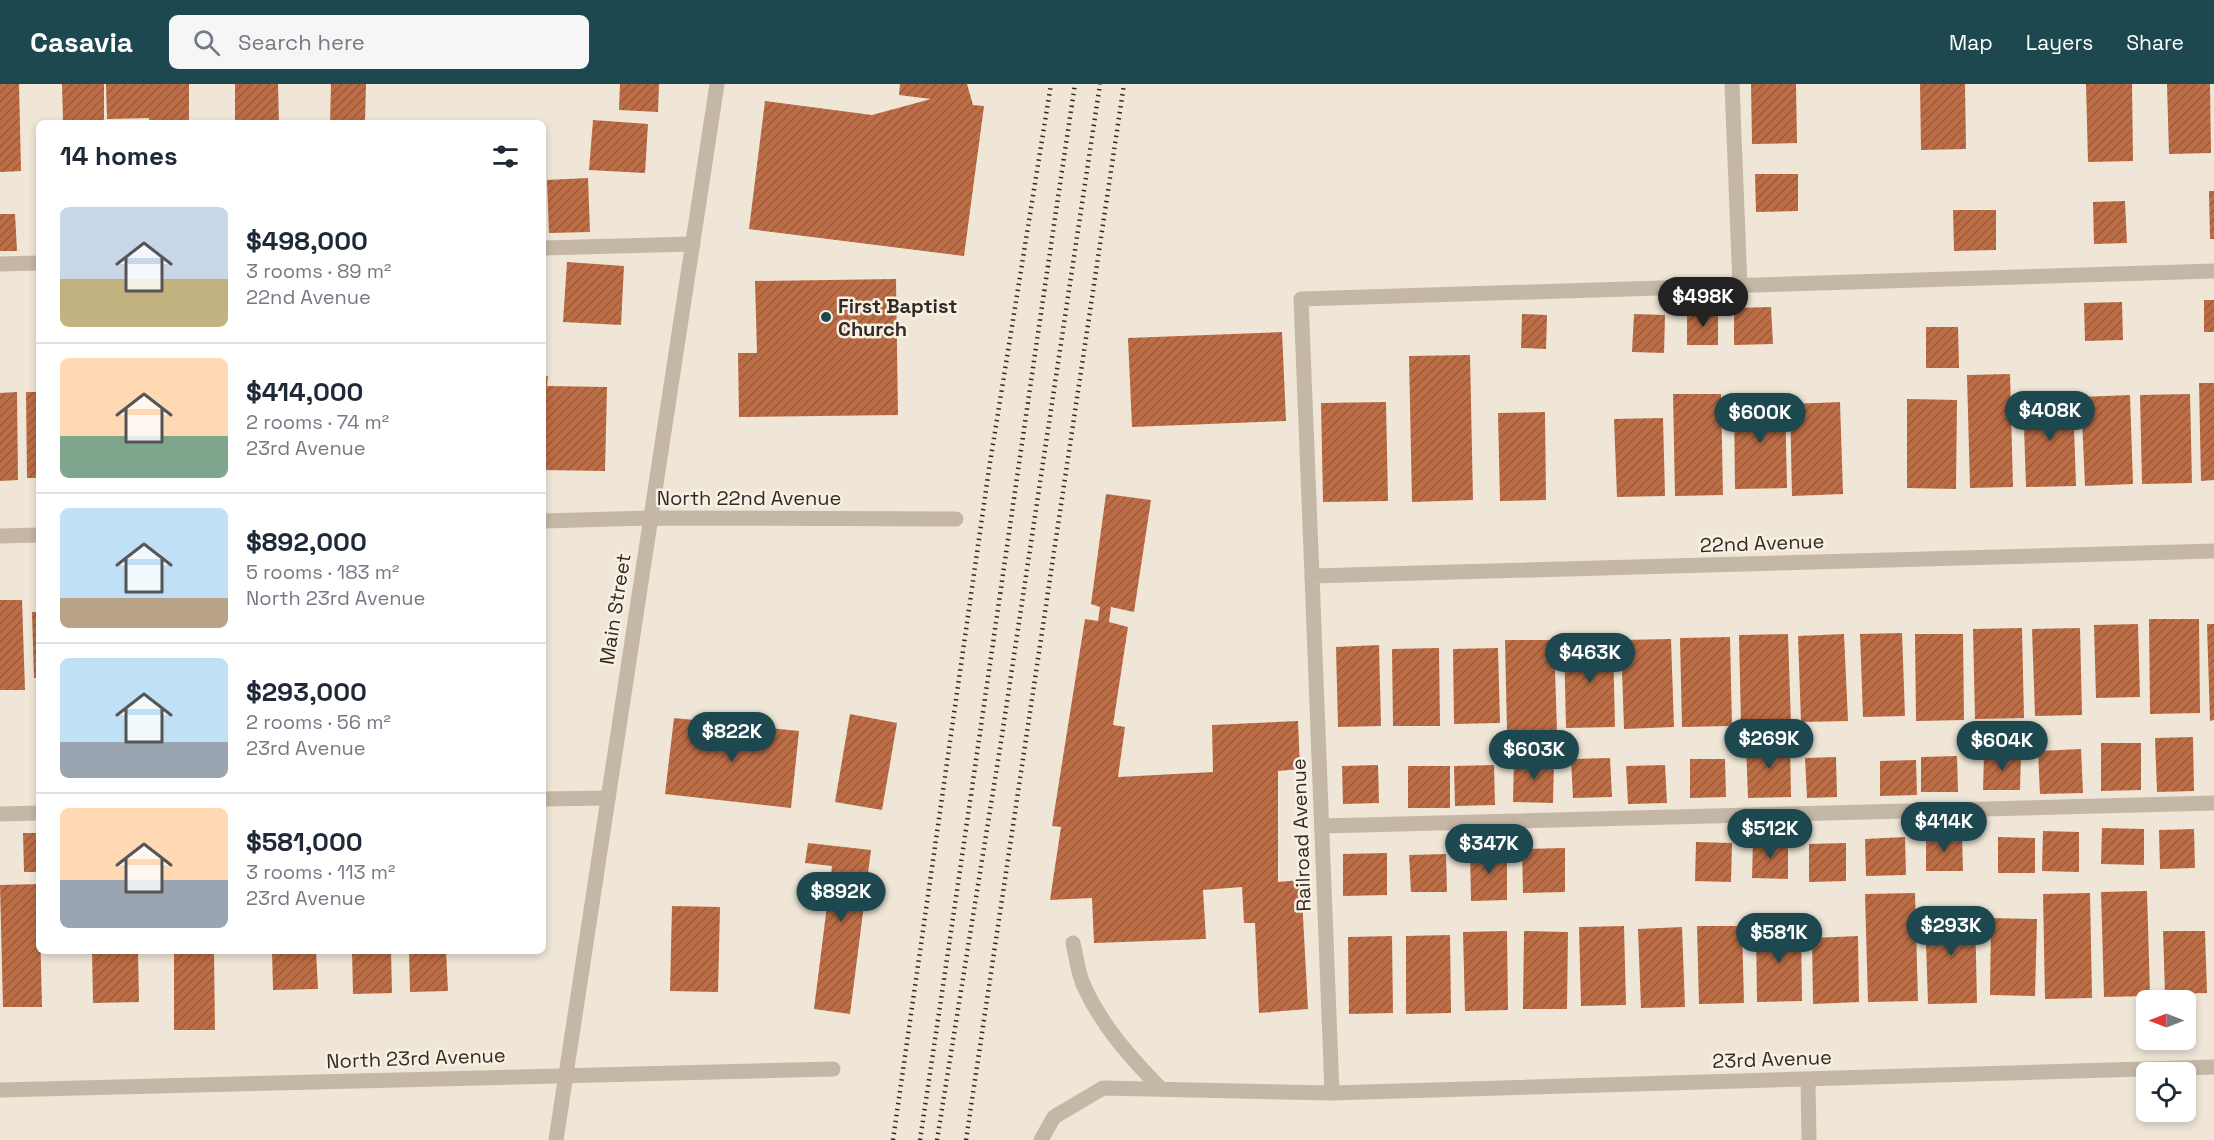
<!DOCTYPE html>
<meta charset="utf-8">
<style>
body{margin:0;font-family:"Space Grotesk",sans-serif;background:#f6f6f7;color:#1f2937;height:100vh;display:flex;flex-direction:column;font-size:22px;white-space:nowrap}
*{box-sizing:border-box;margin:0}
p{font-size:20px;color:#747a83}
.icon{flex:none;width:33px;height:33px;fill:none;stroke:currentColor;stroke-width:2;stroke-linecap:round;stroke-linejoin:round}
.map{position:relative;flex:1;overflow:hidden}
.side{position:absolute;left:36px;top:36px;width:510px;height:834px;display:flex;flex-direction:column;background:#fff;border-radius:9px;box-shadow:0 3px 9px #0003}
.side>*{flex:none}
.needle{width:39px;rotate:270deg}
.fabs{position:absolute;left:2136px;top:906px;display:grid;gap:12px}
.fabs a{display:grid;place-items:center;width:60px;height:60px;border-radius:9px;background:#fff;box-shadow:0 3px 9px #0003;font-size:30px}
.price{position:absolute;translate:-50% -51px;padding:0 14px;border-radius:21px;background:#1e4850;color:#fff;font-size:20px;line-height:39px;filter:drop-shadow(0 2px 3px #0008)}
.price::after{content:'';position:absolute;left:50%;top:36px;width:18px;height:14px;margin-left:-9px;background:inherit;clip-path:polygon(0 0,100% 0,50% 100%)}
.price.current{background:#222;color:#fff}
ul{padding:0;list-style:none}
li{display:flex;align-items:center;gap:18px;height:150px;padding:0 24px}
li+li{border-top:2px solid #e0e1e3}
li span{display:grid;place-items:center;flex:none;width:168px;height:120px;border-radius:9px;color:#555}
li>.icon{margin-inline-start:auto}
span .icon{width:72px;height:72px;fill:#fffc;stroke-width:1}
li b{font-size:26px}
h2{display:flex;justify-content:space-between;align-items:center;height:72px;padding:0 24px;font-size:26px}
header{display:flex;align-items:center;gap:36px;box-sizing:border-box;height:84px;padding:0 30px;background:#1e4850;color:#fff}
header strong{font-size:28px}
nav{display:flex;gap:33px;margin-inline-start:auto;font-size:21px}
.search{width:420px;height:54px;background:#f6f6f7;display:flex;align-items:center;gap:15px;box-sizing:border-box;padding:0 21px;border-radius:9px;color:#747a83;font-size:22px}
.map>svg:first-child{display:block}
.building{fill:url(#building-hatch)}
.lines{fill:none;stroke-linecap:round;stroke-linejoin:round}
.service{stroke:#c5b7a5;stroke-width:15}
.minor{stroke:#c5b7a5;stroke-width:15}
.rail{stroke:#322a25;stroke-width:4.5;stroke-dasharray:1.5 4.5;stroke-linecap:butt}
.poi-dot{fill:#1e4850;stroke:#f7f0e3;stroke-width:2}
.labels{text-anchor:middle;stroke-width:5;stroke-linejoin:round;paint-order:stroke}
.poi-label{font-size:20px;font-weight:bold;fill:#322a25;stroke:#f7f0e3;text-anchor:start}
.street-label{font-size:20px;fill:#322a25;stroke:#f7f0e3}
</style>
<header>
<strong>Casavia</strong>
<div class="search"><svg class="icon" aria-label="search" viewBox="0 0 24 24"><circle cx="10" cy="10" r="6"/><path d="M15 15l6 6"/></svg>Search here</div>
<nav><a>Map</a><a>Layers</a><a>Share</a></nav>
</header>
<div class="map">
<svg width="2214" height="1056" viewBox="0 0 2214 1056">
<defs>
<pattern id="building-hatch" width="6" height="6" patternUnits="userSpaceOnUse" patternTransform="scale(1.5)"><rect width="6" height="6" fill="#be6e46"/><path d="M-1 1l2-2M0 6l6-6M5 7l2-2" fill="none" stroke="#9b5b3a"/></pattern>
</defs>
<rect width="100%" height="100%" fill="#efe6d7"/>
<!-- building -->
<g class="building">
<path d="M0 0H19L21 87 0 88Z"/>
<path d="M62 0H104V39H63Z"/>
<path d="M106 0H189V39H149V34L107 35Z"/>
<path d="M235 0H278L279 39H235Z"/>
<path d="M331 0H366L365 39H330Z"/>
<path d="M620 0H659L658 28 619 26Z"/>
<path d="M900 0H967L973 21 984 22 964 172 749 145 765 17 872 31 931 15 899 11Z"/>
<path d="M1751 0H1796L1797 59 1752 60Z"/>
<path d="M1920 0H1965L1966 65 1921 66Z"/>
<path d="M2086 0H2132L2133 77 2088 78Z"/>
<path d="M2167 0H2210L2211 69 2169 70Z"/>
<path d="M593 36 648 40 645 89 589 86Z"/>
<path d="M1755 90H1798V127L1756 128Z"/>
<path d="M588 94 590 148 549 149 547 96Z"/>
<path d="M2209 107H2214V155H2210Z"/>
<path d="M2125 117 2127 159 2094 160 2093 118Z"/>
<path d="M1953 126H1996V166L1954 167Z"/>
<path d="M0 130H15L17 167H0Z"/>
<path d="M567 178 624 182 621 241 563 238Z"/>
<path d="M896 195 898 331 739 333 738 269H757L755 197Z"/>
<rect x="2204" y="216" width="10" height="32"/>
<path d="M2122 218 2123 256 2085 257 2084 219Z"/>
<path d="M1771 223 1773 260 1734 261V224Z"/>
<path d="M1718 226V261H1687V227Z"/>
<path d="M1522 230 1547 231 1546 265 1521 264Z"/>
<path d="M1634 230 1665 231 1664 269 1632 268Z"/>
<path d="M1926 243H1958L1959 284H1926Z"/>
<path d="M1282 248 1286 337 1132 343 1128 254Z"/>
<path d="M1470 271 1473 416 1412 418 1409 272Z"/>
<path d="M2010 290 2013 403 1970 404 1967 291Z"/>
<path d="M543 292H548L547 302 607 303 605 387 543 386Z"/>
<path d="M2199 299H2214V396L2201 397Z"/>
<path d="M17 308 18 396 0 397V309Z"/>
<path d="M26 308H39V394H27Z"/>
<path d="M1673 310H1721L1723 411 1675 412Z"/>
<path d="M2190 310 2192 399 2142 400 2140 311Z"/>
<path d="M2130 311 2133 400 2085 402 2081 313Z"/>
<path d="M2073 312 2076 402 2026 403 2023 313Z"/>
<path d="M1734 315H1785L1787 404 1735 405Z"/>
<path d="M1907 315 1957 316 1956 405 1907 404Z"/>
<path d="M1386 318 1388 417 1323 418 1321 319Z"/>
<path d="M1840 318 1843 410 1792 412 1790 320Z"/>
<path d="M1545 328 1546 416 1500 417 1498 329Z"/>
<path d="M1663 334 1665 412 1617 413 1614 335Z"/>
<path d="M1106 410 1151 416 1134 528 1111 523 1109 538 1128 543 1113 641 1125 643 1118 693 1213 688 1212 641 1298 637 1300 685 1278 687V798L1301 796 1308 925 1259 929 1255 839H1244L1242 803 1203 806 1206 855 1094 859 1092 814 1050 816 1061 743 1052 742 1085 535 1098 537 1100 523 1091 520Z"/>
<path d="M0 516H22L25 606H0Z"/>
<path d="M32 528H39V594H34Z"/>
<path d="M2149 535H2199L2200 629 2150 630Z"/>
<path d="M2138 540 2140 613 2096 614 2094 541Z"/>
<path d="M2207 540H2214V636L2210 637Z"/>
<path d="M2022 544 2024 634 1975 635 1973 545Z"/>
<path d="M2080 544 2082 631 2035 632 2032 545Z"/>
<path d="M1902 549 1905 632 1863 633 1860 550Z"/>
<path d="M1788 550 1791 641 1741 642 1739 551Z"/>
<path d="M1844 550 1848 637 1801 638 1798 552Z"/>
<path d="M1915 550H1963L1964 636 1916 637Z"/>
<path d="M1730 553 1732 642 1682 643 1680 554Z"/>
<path d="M1671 555 1674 643 1624 645 1621 556Z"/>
<path d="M1505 556H1554L1557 647H1507Z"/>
<path d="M1613 557 1615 643 1566 644 1564 558Z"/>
<path d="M1379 561 1381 642 1338 643 1336 563Z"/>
<path d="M1439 564 1440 642H1393L1392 565Z"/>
<path d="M1498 564 1500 639 1454 640 1453 565Z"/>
<path d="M850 630 897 639 882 726 835 718Z"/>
<path d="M674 634 799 647 791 724 665 710Z"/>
<path d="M2193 653 2194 707 2157 708 2155 654Z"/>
<path d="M1790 659 1791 713 1748 714 1746 660Z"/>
<path d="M2101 659H2141V706L2101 707Z"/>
<path d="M2081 665 2083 709 2040 710 2038 667Z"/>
<path d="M1984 670 2021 671 2020 706H1983Z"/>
<path d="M1957 672 1958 708H1921V673Z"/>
<path d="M1836 673 1837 713 1807 714 1805 674Z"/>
<path d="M1610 674 1612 713 1573 714 1571 675Z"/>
<path d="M1514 675 1554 676 1553 719 1513 718Z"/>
<path d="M1690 675H1725L1726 713 1690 714Z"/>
<path d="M1916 676 1917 711 1880 712V677Z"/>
<path d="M1378 681 1379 719 1343 720 1342 682Z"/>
<path d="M1494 681 1495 721 1455 722 1454 682Z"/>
<path d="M1665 681 1667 719 1628 720 1626 682Z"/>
<rect x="1408" y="682" width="42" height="42"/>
<path d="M2102 744 2144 745V781L2101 780Z"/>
<path d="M2194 745 2195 784 2160 785 2159 746Z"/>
<path d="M2043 747 2079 748V788L2042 787Z"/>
<path d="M23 749H39V788H24Z"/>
<path d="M1962 751 1963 787H1926V752Z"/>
<path d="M1905 753 1906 791 1866 792 1865 755Z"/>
<path d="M1998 753 2035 754V789H1998Z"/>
<path d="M1753 756 1788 757V795L1752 794Z"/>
<path d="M1696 758 1732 759 1731 798 1695 797Z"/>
<path d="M808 759 871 766 850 930 814 925 832 782 805 779Z"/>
<path d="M1846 759V797L1809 798V760Z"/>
<path d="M1565 764V808L1523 809 1522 765Z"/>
<path d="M1507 766V816L1471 817 1470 767Z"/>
<path d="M1387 769V811L1343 812V770Z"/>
<path d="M1446 770 1447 808H1411L1409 771Z"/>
<path d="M39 800 42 923H3L0 801Z"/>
<path d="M2147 807 2150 912 2104 913 2101 808Z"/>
<path d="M1915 809 1918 917 1868 918 1865 810Z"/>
<path d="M2090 809 2092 914 2045 915 2043 810Z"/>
<path d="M672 822 720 823 718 908 670 907Z"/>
<path d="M1975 826 1977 919 1928 920 1925 827Z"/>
<path d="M1991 834 2037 835 2035 912 1990 911Z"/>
<path d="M1624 842 1626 921 1581 922 1579 843Z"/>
<path d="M1697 842H1742L1744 919 1699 920Z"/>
<path d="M1756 842H1801L1802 917 1757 918Z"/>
<path d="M1682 843 1685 923 1641 924 1638 845Z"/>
<path d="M1507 847 1508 926 1465 927 1463 848Z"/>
<path d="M1524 847 1568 848 1567 925H1523Z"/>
<path d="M2163 847H2205L2207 909 2165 910Z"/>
<path d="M1450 851 1451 929 1406 930V852Z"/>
<path d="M1392 852 1393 929 1349 930 1348 853Z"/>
<path d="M1858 852 1859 918 1813 920 1812 854Z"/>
<path d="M92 867H138L139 918 93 919Z"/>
<path d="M174 867H214L215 946H174Z"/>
<path d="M272 867H316L318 905 273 906Z"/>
<path d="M352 867H391L392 909 353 910Z"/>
<path d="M409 867H446L448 907 410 908Z"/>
</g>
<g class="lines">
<!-- service -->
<g class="service">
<path d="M1732 0 1740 202"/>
<path d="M543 164 693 160"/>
<path d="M0 180 39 179"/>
<path d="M1312 492 1301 215 2214 187"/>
<path d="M543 715 608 714"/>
<path d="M0 730 39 729"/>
<path d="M1322 742 2214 719"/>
<path d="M1073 859C1076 872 1078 888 1083 900 1101 941 1130 973 1161 1005"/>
<path d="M1041 1056 1054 1033 1103 1004 1332 1009"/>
</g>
<!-- minor -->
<g class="minor">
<path d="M543 437 650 434 956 435"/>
<path d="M0 452 39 451"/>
<path d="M2214 467 1312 492 1332 1009 2214 983"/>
<path d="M1808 995 1809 1056"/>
<path d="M0 1006 833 985"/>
<path d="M556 1056 717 0"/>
</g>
<!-- rail -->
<g class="rail">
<path d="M893 1056 989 385 1051 0"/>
<path d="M920 1056C973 704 1022 352 1075 0"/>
<path d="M937 1056 1001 658 1100 0"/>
<path d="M966 1056 1124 0"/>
</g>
</g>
<!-- markers -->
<circle class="poi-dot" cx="826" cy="233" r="6"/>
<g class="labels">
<!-- poi labels -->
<g class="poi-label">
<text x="838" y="229">First Baptist<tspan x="838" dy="23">Church</tspan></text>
</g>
<!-- street labels -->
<g class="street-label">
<text x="749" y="421">North 22nd Avenue</text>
<text transform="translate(1762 459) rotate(-2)" y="7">22nd Avenue</text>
<text transform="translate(615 525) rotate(-81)" y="7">Main Street</text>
<text transform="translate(1301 751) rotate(-92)" y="7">Railroad Avenue</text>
<text transform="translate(416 974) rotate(-2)" y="7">North 23rd Avenue</text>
<text transform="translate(1772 975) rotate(-2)" y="7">23rd Avenue</text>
</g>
</g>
</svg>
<div class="fabs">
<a><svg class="needle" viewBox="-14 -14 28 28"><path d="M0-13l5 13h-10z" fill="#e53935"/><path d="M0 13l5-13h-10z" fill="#747a83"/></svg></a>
<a><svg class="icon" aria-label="locate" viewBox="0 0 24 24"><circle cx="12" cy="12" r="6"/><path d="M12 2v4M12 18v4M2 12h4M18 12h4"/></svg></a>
</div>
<b class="price current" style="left:1703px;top:244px">$498K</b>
<b class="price" style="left:2050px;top:358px">$408K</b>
<b class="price" style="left:1760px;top:360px">$600K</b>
<b class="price" style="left:1590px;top:600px">$463K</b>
<b class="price" style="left:732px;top:679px">$822K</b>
<b class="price" style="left:1769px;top:686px">$269K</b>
<b class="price" style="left:2002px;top:688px">$604K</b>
<b class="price" style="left:1534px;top:697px">$603K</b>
<b class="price" style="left:1944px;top:769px">$414K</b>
<b class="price" style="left:1770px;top:776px">$512K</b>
<b class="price" style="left:1489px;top:791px">$347K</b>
<b class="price" style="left:841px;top:839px">$892K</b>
<b class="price" style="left:1951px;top:873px">$293K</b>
<b class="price" style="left:1779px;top:880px">$581K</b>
<section class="side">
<h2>14 homes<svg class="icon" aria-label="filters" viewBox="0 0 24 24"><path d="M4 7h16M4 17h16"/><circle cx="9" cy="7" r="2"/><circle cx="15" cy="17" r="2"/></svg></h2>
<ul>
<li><span style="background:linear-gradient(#c9d6e8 60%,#c2b280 0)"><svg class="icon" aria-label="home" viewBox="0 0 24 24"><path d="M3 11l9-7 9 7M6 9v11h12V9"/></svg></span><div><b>$498,000</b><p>3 rooms · 89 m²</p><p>22nd Avenue</p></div></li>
<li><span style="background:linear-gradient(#ffd9b3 65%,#7fa58c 0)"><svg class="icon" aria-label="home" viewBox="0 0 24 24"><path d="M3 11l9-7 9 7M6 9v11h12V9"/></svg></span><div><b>$414,000</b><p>2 rooms · 74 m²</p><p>23rd Avenue</p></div></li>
<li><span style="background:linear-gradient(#bfe0f5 75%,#b9a48a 0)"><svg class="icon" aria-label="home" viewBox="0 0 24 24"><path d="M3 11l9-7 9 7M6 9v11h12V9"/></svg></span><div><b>$892,000</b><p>5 rooms · 183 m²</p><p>North 23rd Avenue</p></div></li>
<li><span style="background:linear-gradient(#bfe0f5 70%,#9aa5b1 0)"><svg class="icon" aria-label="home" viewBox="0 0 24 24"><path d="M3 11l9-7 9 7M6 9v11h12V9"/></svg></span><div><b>$293,000</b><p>2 rooms · 56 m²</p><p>23rd Avenue</p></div></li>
<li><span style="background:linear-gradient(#ffd9b3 60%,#9aa5b1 0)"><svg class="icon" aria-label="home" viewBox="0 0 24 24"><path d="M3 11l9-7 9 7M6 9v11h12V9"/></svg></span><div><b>$581,000</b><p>3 rooms · 113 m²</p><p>23rd Avenue</p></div></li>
</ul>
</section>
</div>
